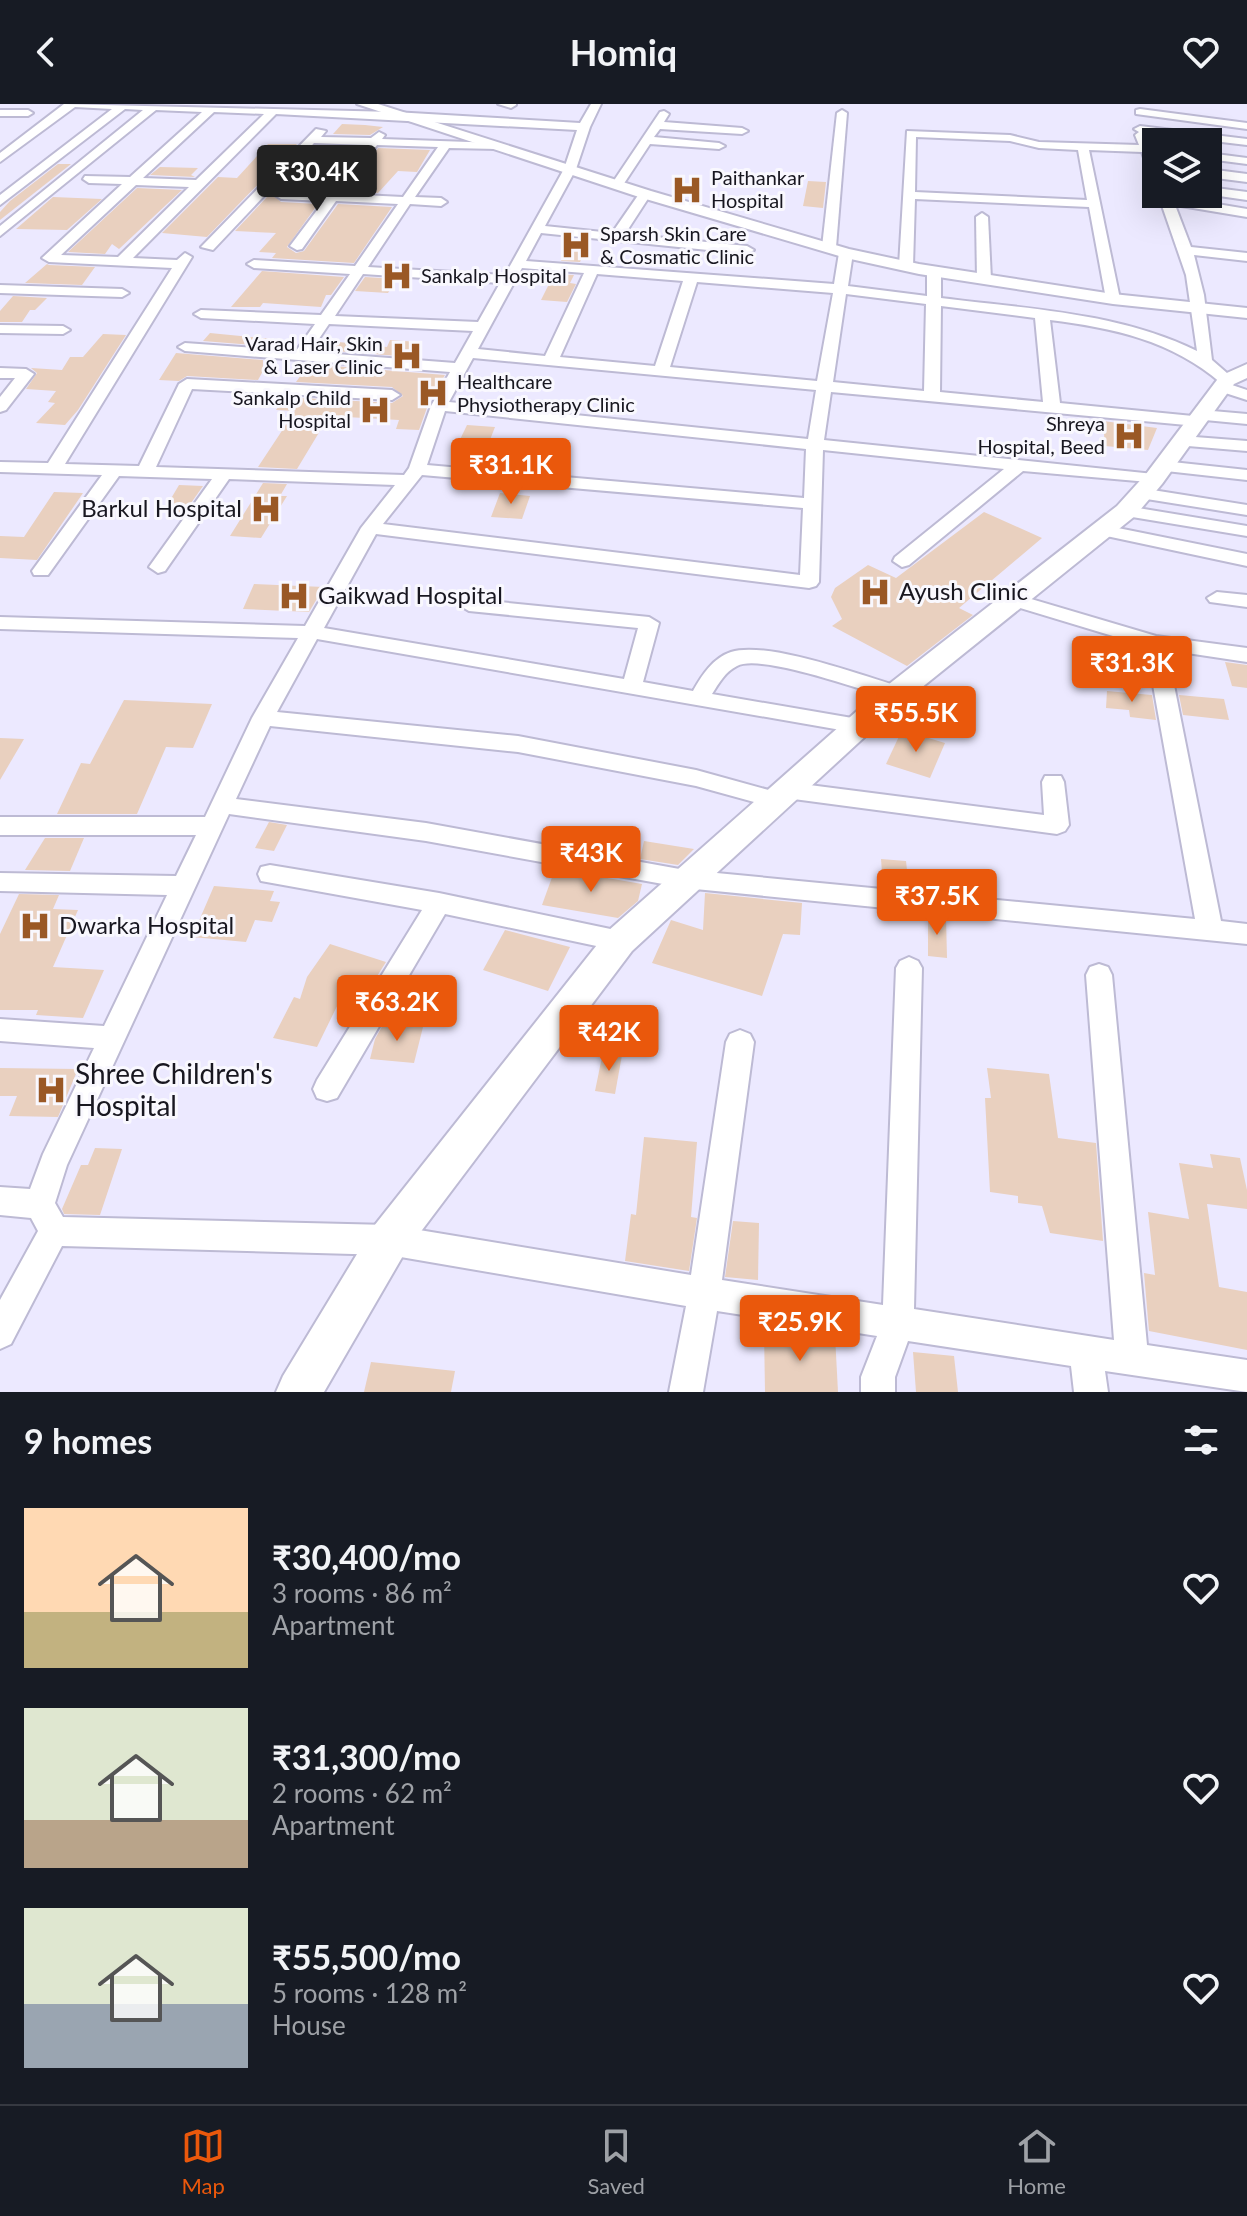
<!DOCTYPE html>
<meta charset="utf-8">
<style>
body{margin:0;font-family:Lato,sans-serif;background:#20242c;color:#f1f3f6;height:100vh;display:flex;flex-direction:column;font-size:30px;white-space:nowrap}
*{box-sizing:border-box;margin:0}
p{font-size:26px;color:#9ea1a6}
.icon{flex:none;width:44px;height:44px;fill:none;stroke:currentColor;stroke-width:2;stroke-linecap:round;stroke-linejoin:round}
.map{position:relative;height:1288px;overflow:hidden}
.side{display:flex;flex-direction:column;background:#171b24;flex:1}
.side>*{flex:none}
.fabs{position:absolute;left:1142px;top:24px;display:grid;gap:16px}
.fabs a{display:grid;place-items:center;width:80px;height:80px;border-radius:0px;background:#171b24;box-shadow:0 8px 32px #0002;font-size:40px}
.price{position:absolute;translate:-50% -68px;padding:0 18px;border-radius:8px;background:#ea580c;color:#fff;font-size:26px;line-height:52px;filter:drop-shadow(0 2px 4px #0008)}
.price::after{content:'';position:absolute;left:50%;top:48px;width:24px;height:18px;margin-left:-12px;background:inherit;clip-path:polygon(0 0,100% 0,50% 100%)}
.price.active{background:#222;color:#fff}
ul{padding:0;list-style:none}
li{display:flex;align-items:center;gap:24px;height:200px;padding:0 24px}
li span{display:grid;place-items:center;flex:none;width:224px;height:160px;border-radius:0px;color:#555}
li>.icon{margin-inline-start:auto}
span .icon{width:96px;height:96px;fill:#fffc;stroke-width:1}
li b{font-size:34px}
h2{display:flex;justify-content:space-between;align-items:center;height:96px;padding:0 24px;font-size:34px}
header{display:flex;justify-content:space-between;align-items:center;height:104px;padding:0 24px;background:#171b24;font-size:36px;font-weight:700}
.tab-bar{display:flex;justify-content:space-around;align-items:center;height:112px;border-top:2px solid #363941;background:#171b24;font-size:22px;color:#9ea1a6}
.tab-bar a{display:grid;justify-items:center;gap:4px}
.tab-bar .active{color:#ea580c}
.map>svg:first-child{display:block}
.building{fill:#e9d0bf}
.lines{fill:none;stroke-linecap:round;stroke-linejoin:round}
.minor-casing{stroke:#bdbad4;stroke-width:4}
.tertiary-casing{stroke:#bdbad4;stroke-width:4}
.secondary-casing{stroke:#bdbad4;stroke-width:4}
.minor{fill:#fff;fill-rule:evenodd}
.tertiary{fill:#fff;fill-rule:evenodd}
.secondary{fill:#fff;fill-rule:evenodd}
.labels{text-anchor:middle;stroke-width:6;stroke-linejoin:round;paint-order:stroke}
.far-poi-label{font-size:20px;fill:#181720;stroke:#f9f8fe;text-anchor:start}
.poi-label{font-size:24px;fill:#181720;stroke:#f9f8fe;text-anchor:start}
.near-poi-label{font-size:28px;fill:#181720;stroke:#f9f8fe;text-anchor:start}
</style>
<header><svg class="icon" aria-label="back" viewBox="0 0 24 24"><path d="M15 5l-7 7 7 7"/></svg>Homiq<svg class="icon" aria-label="heart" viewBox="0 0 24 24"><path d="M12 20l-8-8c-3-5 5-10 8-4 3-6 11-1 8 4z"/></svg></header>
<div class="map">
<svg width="1247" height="1288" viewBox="0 0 1247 1288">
<rect width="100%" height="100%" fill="#ece9ff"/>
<!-- building -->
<g class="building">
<path d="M342 20 365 21 383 23 370 31 333 30Z"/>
<path d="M268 40H297L207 133 162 129 218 73 237 74Z"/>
<path d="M315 42 360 44 329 86 281 84 272 90 281 98 318 100 287 143 296 149 304 147 338 100 392 103 354 159 272 154 276 149 259 148 276 129 235 127Z"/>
<path d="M378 44 430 46 417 68 398 67 378 89 348 87Z"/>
<path d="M58 60H71L0 116V108L10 97Z"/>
<path d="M160 63 198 64 191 71 195 73 150 71Z"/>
<path d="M808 77 826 78 823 104 803 102Z"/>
<path d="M137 84 182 86 119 145 112 140 105 150 68 148Z"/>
<path d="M53 93 102 95 67 126 16 125Z"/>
<path d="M571 135 590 137 580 158 561 157Z"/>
<path d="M47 160 49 161 95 163 82 181 25 179Z"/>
<path d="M262 167 344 173 331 191H326L321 203 263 199 260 203H231Z"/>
<path d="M554 170 574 171 570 179 576 180 567 198 541 196Z"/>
<path d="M365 173 397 175 388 189 355 187Z"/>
<path d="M13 192 47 194 35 206H30L22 218H0V207Z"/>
<path d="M210 229 220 230 272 235 266 242 203 237Z"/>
<path d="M103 230 126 231 78 306 65 321 36 319 55 299 48 298 56 287 26 285 37 269 31 264 62 266 70 253H83Z"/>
<path d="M390 236 418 238 411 253 322 246 329 237 387 243Z"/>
<path d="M176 249 263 256V267L258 276 187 272 179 277 159 276Z"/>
<path d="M309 260 445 271 428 301 419 326 396 325 399 316 329 312 297 365 258 363 295 307 276 306 285 293 392 299 403 292 392 283 296 278Z"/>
<path d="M1103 317 1157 324 1148 346 1105 342Z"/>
<path d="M467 321 495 323 486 346 456 344Z"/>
<path d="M263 379 287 380 280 392H287L261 434 230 432Z"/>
<path d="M179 381 203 382 184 409 163 408Z"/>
<path d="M54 388 83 389 37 456 0 454V432L24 433Z"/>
<path d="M500 389 530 392 522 415 491 413Z"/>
<path d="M984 408 1042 434 959 504 973 511 907 562 832 522 842 515 831 493 835 484 868 461 896 474Z"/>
<path d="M254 480 324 483 309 508 243 505Z"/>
<path d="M1225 558 1247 561V584L1232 582Z"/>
<path d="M1107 587 1152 591 1156 616 1130 613 1129 606 1106 604Z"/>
<path d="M1179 591 1224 595 1229 616 1183 611Z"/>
<path d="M124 596 212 600 193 644 166 643 137 710H57L81 659 90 660Z"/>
<path d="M902 626 945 639 930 674 886 660Z"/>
<path d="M0 634 24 635 0 676Z"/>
<path d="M269 718 287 721 274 747 255 744Z"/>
<path d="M45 734H84L70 767 25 766Z"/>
<path d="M644 737 694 745 678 761 640 755Z"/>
<path d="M881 755 906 757 909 784 883 782Z"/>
<path d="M555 765 642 780 638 797 618 814 542 801Z"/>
<path d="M214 782 274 787 270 797 280 798 272 818 255 816 246 838 192 833Z"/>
<path d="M705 789 802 799 800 831 783 830 762 892 652 859 671 816 703 826Z"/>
<path d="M19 790 59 791 53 805 78 806 53 863 104 866 83 914 36 911 38 906H0V830Z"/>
<path d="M928 811 946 813 947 854 928 852Z"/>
<path d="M505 826 570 843 548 887 483 866Z"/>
<path d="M330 840 386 858 360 899 342 892 317 943 273 934 294 893 300 895 307 873Z"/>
<path d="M384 919 423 923 414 959 370 955 375 935Z"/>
<path d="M603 948 622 951 615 990 595 987Z"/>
<path d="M0 964 78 965 58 1013 9 1012 17 992H0Z"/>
<path d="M987 964 1049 970 1058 1034 1096 1039 1103 1137 1050 1129 1042 1102 1018 1099V1092L990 1088 985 994H991Z"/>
<path d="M644 1033 697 1038 691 1113 697 1114 689 1167 625 1157 631 1110 636 1111Z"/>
<path d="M95 1044 122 1045 100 1111 64 1110 62 1105 81 1061H88Z"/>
<path d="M1210 1050 1240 1054 1247 1086V1105L1207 1100 1219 1183 1247 1188V1246L1149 1227 1144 1169 1155 1171 1148 1108 1189 1115 1179 1059 1213 1064Z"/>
<path d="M733 1117 759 1119 758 1176 725 1173Z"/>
<path d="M764 1227 835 1231 838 1288H765Z"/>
<path d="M913 1248 954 1252 958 1288H916Z"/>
<path d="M371 1258 455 1267 451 1288H364Z"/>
</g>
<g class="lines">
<defs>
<g id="minor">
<path d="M64 0 394 8 580 19 591 0H601L590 23 576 65 545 122 612 129 641 87 645 86 651 90 625 130 747 142 754 146 747 150 541 129 526 157 834 180 839 149 846 145 853 149 848 182 927 192V167L934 163 941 167V194C1027 205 1117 208 1197 247L1186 171 1158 90 1247 105V113L1175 101 1191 143 1247 149V157L1194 151 1204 191 1212 256 1235 276 1229 280 1247 286V296L1216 286 1214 283 1221 279C1171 236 1113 224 1050 216L1060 299 1193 312 1201 306 1247 310V320L1205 316 1197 322 831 288 824 336 1154 370 1160 371 1163 375 1160 379 1023 367 909 461 902 463 893 457 895 453 1004 365 823 346 819 478 816 482 809 484 376 430 324 524 624 575 638 524 469 507 459 501 469 495 649 513 659 519 643 578 693 587C702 571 713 554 731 548 767 536 866 573 904 584L908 589 904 594 897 596C867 588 761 549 737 562 725 568 719 579 712 590L858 615 866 617 869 622 866 627 858 629 317 535 277 608 518 632 696 666 776 688 778 680 786 678 1044 711 1042 678 1045 672H1061L1064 678 1069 721 1065 727 1057 730 786 694 784 702 776 704 696 682 518 648 270 622 236 695 426 719 685 766 1195 815 1146 542 1007 500 1004 496 1014 490 1156 532 1247 544V558L1167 546 1221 817 1247 820V840L685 784 426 737 229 710 67 1061 55 1099 63 1113 389 1121 691 1171 726 938 730 930 740 926 750 930 754 938 722 1176 883 1201 896 864 900 857 909 853 918 857 922 864 914 1205 1114 1236 1086 871 1090 863 1099 860 1108 863 1112 871 1147 1241 1247 1256V1288L1105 1267 1108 1288H1074L1071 1262 908 1237 895 1273V1288H861V1273L877 1232 717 1207 703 1288H669L686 1202 389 1151 62 1142 11 1240 0 1245V1196L38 1127 31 1114 0 1111V1083L30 1085 43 1050 94 944 0 937V915L104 922 167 791 0 787V769L176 772 196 731H0V713H205L252 614 298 534 0 525V513L305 522 361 424 395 381 229 375 165 467 158 469 149 463 212 375 119 372 48 471H34L32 467 102 371 0 368V358L48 359 172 164 49 158 42 154 122 80 89 79 83 75 85 72 130 73 202 8 156 6 0 132V122L143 6 125 5 0 101V91L112 5 75 3 0 58V49ZM214 8 264 10 196 76 143 74ZM276 10 577 26 564 65 505 171 368 163 410 100 441 102 447 98 441 94 415 93 449 44 498 45 504 42 498 39 382 35 385 31 379 28 371 34 321 33 326 27 316 25 201 143 213 146 314 39 366 41 330 89 281 87 275 91 281 95 324 97 290 142 297 146 302 145 336 97 398 100 355 162 254 156 247 160 254 164 350 170 321 211 201 206 194 210 201 214 315 220 296 247 185 239 178 243 185 247 450 268 431 302 409 364 404 371 156 363 192 285 392 296 400 291 392 286 187 275 179 280 139 362 65 360 192 153 185 149 177 156 133 154ZM377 41 438 43 403 93 342 90ZM136 81 189 83 118 153 61 151ZM522 164 584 169 545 252 478 245ZM363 170 500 179 478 218 335 212ZM597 170 683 177 655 262 560 253ZM697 178 833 189 817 277 670 263ZM846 190 926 200 924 287 833 278ZM941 202 1035 214 1043 298 940 288ZM329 220 473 227 455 259 310 248ZM473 254 816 286 808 335 449 298ZM445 307 806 345 804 394 427 361ZM422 371 803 404 800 471 383 420Z"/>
<path d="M498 0H516V1L511 4Z"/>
<path d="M1140 5 1247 19V25L1136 10V6Z"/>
<path d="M0 6H28L33 9 28 12H0Z"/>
<path d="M842 6 847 9 836 143 829 147 822 143 837 9Z"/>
<path d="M664 7 669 10 664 18 742 24 748 27 742 30 660 25 654 33 719 39 725 42 719 45 650 40 621 84H613L611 81 660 8Z"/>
<path d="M1140 22 1247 35V41L1145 29 1151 41 1156 42V48H1153L1156 75 1150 71 1142 48 1089 46 1120 195 1118 198H1108L1106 195 1089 103 915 95 913 162 906 166 899 162 907 27 1010 31 1039 38 1139 41 1135 31 1139 28 1134 25ZM916 33 1010 37 1039 44 1078 46 1087 96 915 88Z"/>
<path d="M1208 49 1247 54V60L1208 55Z"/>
<path d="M1208 65 1247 70V78L1208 73Z"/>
<path d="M1208 83 1247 88V96L1205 90H1208Z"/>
<path d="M982 109 988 113 991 175 984 179 977 175 976 113Z"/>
<path d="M0 181 122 185 129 189 122 193 0 189Z"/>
<path d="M0 221 63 222 70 226 63 230 0 229Z"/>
<path d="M0 264 26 265 34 270 6 306 0 308V293L15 274H0Z"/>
<path d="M1182 332 1247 337V347L1176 341 1174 337 1176 333Z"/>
<path d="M1163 357 1247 366V376L1157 366 1154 362 1157 358Z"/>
<path d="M1140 384 1247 401V411L1134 393 1131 389Z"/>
<path d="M1126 402 1247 422V432L1120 411 1117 407Z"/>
<path d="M1103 421 1247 450V462L1097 430 1094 426Z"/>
<path d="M1217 488 1247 491V503L1210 498 1207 494Z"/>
<path d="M270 761 439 789 620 827 629 830 633 837 629 844 620 847 445 810 337 994 327 997 317 994 313 985 317 976 422 806 261 777 258 770 261 763Z"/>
</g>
<path id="tertiary" d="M357 0H378L651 87 849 145 919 160 1113 190 1247 204V214L1113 200 919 170 846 154 639 93Z"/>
<path id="secondary" d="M1247 260V274L1234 280 1162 380 1135 412 895 605 632 847 404 1150 324 1288H276L283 1272 374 1122 608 827 875 591 1117 402 1146 370 1220 272Z"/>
</defs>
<!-- minor casing -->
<use href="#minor" class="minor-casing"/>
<!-- tertiary casing -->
<use href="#tertiary" class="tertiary-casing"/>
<!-- secondary casing -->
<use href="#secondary" class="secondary-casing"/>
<!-- minor -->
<use href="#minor" class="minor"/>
<!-- tertiary -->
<use href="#tertiary" class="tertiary"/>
<!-- secondary -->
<use href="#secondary" class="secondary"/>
</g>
<!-- icons -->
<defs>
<symbol id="hospital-bare" viewBox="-9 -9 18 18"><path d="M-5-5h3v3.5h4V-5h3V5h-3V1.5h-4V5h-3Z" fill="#9a5825" stroke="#f9f8fe" stroke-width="2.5" paint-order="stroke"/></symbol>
</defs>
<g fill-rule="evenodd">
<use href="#hospital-bare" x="665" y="64" width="44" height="44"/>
<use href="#hospital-bare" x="554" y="119" width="44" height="44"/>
<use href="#hospital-bare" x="375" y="150" width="44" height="44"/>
<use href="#hospital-bare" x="385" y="230" width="44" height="44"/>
<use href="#hospital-bare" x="411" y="267" width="44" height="44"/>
<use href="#hospital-bare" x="353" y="284" width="44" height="44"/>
<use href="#hospital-bare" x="1107" y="310" width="44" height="44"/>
<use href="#hospital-bare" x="244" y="383" width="44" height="44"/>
<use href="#hospital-bare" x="853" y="466" width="44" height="44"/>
<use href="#hospital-bare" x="272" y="470" width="44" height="44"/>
<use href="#hospital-bare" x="13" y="800" width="44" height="44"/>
<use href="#hospital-bare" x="29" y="964" width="44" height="44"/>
</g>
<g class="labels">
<!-- far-poi labels -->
<g class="far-poi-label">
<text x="711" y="81">Paithankar<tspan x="711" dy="23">Hospital</tspan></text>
<text x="600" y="137">Sparsh Skin Care<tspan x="600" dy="23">&amp; Cosmatic Clinic</tspan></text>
<text x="421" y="179">Sankalp Hospital</text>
<text x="383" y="247" text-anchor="end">Varad Hair, Skin<tspan x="383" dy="23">&amp; Laser Clinic</tspan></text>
<text x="457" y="285">Healthcare<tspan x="457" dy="23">Physiotherapy Clinic</tspan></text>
<text x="351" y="301" text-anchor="end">Sankalp Child<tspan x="351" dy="23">Hospital</tspan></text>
<text x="1105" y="327" text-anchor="end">Shreya<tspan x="1105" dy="23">Hospital, Beed</tspan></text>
</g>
<!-- poi labels -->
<g class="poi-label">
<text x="242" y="413" text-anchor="end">Barkul Hospital</text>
<text x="899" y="496">Ayush Clinic</text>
<text x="318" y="500">Gaikwad Hospital</text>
<text x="59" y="830">Dwarka Hospital</text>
</g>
<!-- near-poi labels -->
<g class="near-poi-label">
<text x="75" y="980">Shree Children's<tspan x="75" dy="32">Hospital</tspan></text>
</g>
</g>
</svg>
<div class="fabs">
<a><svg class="icon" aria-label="layers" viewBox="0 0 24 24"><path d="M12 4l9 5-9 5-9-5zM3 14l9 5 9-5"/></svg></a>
</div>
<b class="price active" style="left:317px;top:109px">₹30.4K</b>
<b class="price" style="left:511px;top:402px">₹31.1K</b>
<b class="price" style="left:1132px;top:600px">₹31.3K</b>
<b class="price" style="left:916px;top:650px">₹55.5K</b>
<b class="price" style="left:591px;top:790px">₹43K</b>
<b class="price" style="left:937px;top:833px">₹37.5K</b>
<b class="price" style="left:397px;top:939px">₹63.2K</b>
<b class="price" style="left:609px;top:969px">₹42K</b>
<b class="price" style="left:800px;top:1259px">₹25.9K</b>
</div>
<section class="side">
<h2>9 homes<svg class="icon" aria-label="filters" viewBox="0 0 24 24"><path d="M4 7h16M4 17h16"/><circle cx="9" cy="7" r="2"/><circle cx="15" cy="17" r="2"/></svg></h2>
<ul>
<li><span style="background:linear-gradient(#ffd9b3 65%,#c2b280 0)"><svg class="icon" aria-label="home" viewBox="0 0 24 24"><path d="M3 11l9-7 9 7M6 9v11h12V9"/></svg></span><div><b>₹30,400/mo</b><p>3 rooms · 86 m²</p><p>Apartment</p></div><svg class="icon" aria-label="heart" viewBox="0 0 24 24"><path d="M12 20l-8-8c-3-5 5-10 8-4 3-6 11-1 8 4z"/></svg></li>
<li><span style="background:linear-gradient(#dfe7d0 70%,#b9a48a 0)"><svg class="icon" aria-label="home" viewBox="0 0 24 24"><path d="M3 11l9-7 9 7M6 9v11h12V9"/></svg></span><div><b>₹31,300/mo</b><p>2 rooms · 62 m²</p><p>Apartment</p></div><svg class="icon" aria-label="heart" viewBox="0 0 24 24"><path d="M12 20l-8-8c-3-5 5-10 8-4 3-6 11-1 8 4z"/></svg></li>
<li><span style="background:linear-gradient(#dfe7d0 60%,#9aa5b1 0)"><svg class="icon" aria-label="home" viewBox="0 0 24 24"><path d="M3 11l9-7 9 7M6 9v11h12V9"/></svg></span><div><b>₹55,500/mo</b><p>5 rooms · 128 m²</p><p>House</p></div><svg class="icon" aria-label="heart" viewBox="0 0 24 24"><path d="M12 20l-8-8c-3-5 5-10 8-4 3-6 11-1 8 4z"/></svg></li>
</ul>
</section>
<nav class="tab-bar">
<a class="active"><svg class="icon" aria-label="map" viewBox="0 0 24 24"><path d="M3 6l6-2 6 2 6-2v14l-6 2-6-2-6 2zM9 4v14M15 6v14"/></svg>Map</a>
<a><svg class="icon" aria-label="saved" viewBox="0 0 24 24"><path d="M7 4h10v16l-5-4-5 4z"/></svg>Saved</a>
<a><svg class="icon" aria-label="home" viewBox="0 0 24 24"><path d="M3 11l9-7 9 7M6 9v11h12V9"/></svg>Home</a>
</nav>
